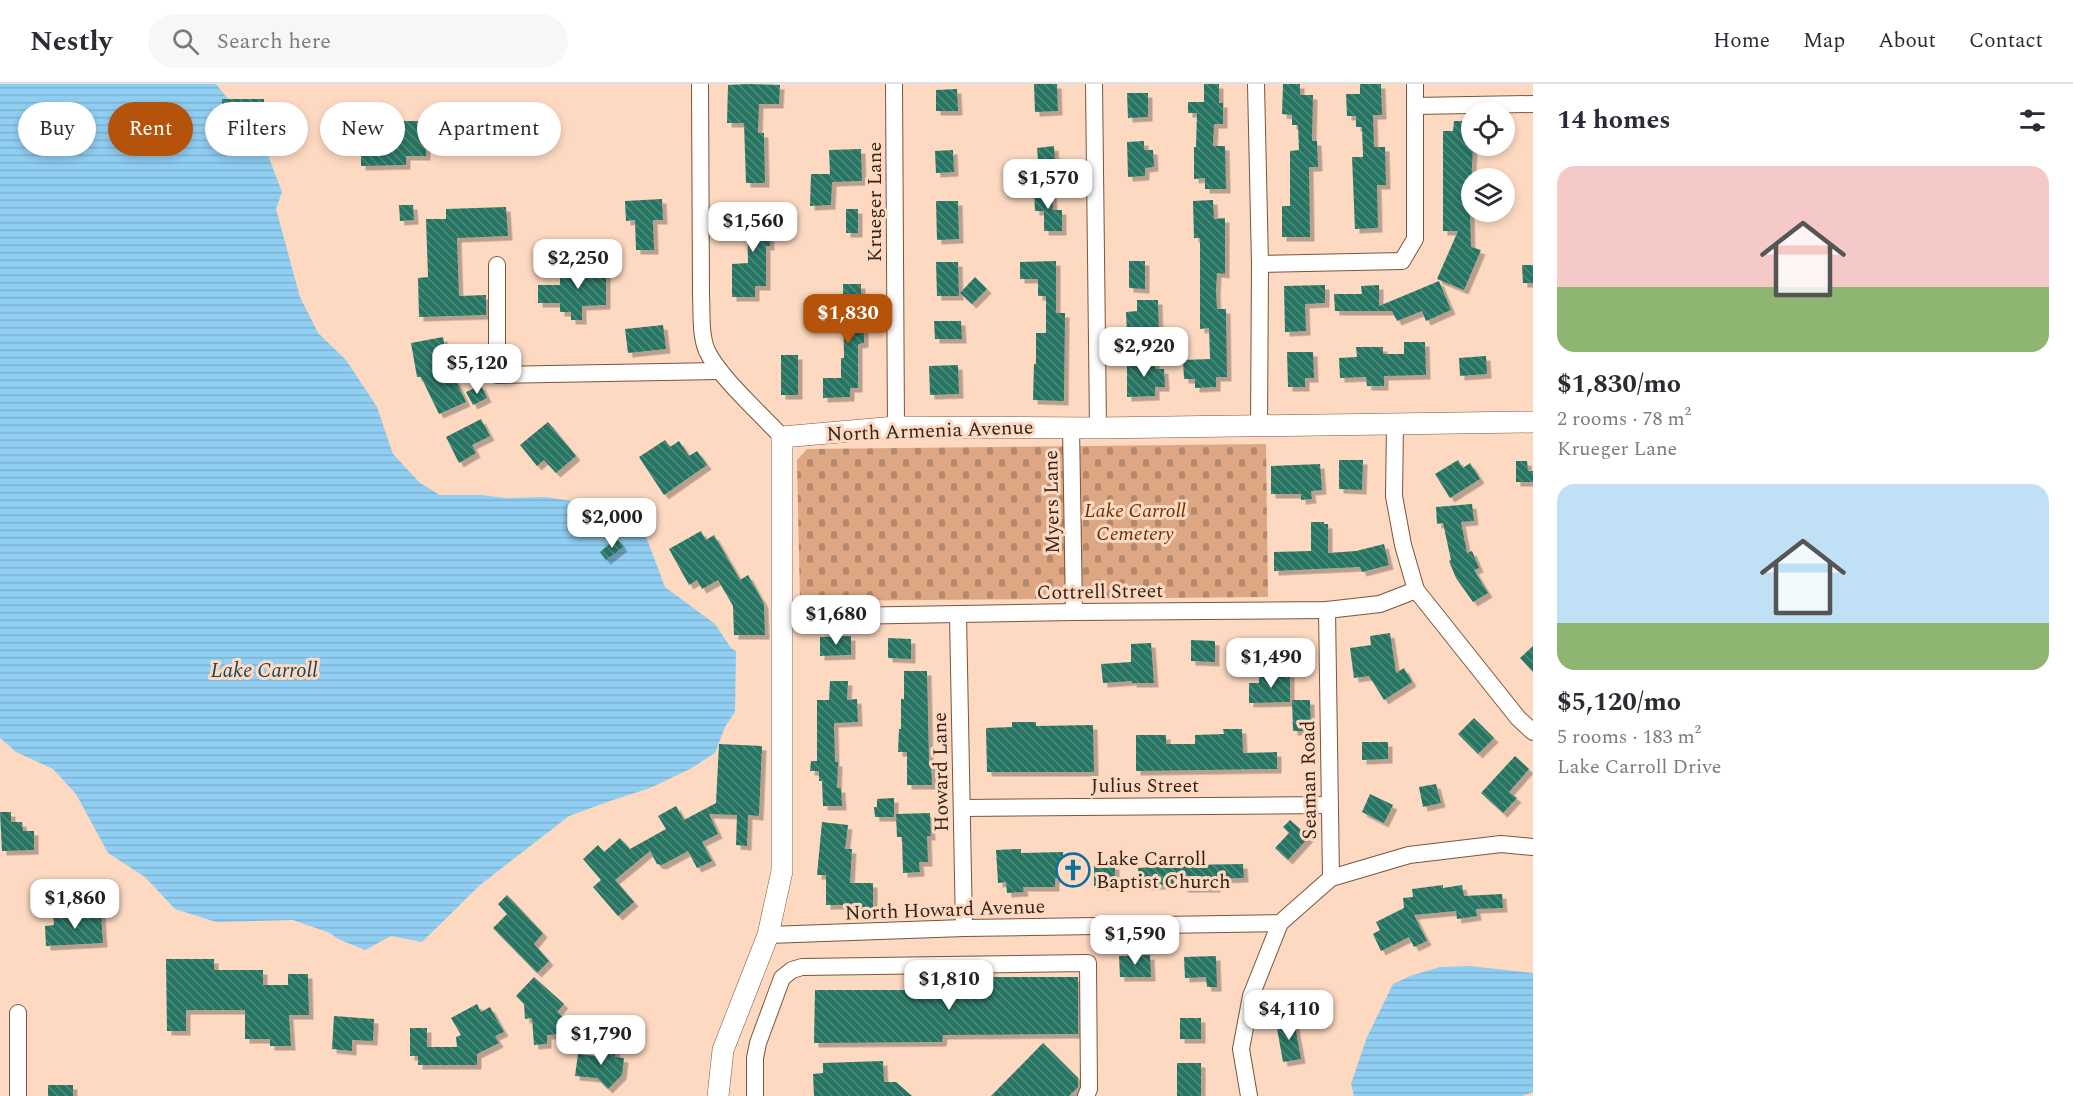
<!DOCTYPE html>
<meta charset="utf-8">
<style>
body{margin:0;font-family:Spectral,serif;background:#f7f7f7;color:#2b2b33;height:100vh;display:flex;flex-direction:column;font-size:22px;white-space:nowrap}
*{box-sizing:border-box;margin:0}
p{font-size:20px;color:#7c7c81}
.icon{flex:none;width:33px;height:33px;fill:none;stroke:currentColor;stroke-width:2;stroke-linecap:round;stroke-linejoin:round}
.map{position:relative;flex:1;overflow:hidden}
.drawer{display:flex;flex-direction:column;background:#fff;width:540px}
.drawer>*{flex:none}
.hud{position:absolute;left:18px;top:18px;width:570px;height:54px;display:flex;gap:12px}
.buttons{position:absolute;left:1461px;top:18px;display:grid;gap:12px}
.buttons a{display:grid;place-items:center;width:54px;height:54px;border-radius:50%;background:#fff;box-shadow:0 3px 9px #0003;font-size:30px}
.price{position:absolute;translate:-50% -51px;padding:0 14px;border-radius:12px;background:#fff;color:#222;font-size:20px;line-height:39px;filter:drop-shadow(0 2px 3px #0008)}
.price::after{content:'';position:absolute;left:50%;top:36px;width:18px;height:14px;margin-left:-9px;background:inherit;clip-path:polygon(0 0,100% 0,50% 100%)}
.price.selected{background:#b45309;color:#fff}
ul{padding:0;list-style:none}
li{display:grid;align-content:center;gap:12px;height:318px;padding:0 24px}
li span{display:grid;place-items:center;height:186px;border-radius:18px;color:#555}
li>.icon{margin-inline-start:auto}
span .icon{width:108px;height:108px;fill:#fffc;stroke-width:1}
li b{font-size:26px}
h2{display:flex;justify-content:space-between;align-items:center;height:72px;padding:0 24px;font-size:26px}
.tag{padding:0 21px;border-radius:27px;background:#fff;box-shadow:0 3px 9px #0003;font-size:21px;line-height:54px}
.tag.selected{background:#b45309;color:#fff}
header{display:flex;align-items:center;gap:36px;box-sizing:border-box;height:84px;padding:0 30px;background:#fff;border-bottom:2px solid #e1e1e2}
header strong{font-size:28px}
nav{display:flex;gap:33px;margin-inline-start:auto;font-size:21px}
.search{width:420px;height:54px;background:#f7f7f7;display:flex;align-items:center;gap:15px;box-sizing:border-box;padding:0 21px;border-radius:33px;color:#7c7c81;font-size:22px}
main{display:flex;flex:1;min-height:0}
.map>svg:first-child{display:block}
.cemetery{fill:url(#cemetery-stones)}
.water{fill:url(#water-rules)}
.building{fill:url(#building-back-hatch);filter:url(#shadow)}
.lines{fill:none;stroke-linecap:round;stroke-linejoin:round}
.minor-casing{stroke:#7b553b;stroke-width:18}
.major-casing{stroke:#7b553b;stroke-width:22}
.minor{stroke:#fff;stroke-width:16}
.major{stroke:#fff;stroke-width:21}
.labels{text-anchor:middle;stroke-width:6;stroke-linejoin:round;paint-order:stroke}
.street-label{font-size:20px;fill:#342418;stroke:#fdd9c1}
.park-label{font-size:20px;font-style:italic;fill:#653306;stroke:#fdd9c1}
.poi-label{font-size:20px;fill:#342418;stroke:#fdd9c1;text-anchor:start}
.water-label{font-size:21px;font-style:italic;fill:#184861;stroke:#fdd9c1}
</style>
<header>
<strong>Nestly</strong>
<div class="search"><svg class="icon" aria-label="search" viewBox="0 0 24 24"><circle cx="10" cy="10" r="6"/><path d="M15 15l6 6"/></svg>Search here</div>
<nav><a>Home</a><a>Map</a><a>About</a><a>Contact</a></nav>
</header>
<main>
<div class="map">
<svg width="1533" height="1012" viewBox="0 0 1533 1012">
<defs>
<pattern id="cemetery-stones" width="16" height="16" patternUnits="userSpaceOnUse" patternTransform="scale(1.5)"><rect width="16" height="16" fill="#dda783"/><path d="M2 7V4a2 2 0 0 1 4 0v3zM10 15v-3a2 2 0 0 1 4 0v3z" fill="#b4886a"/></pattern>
<pattern id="water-rules" width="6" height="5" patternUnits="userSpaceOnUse" patternTransform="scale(1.5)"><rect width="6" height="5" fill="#90cef2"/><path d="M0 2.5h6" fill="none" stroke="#7db1cf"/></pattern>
<pattern id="building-back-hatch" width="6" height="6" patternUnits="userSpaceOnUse" patternTransform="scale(1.5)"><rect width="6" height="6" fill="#257563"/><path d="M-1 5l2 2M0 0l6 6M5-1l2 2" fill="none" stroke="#548b7d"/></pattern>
<filter id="shadow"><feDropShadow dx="4.5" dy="4.5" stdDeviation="0" flood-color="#0004"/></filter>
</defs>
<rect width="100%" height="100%" fill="#fdd9c1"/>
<!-- cemetery -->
<path class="cemetery" d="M1266 360 1268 513 800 517 797 376 807 365Z"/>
<!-- water -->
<g class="water">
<path d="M0 0H216L263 58 282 108 276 125 300 213 318 249 346 276 377 323 393 370 420 399 440 411H482L505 414 545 413 586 419 627 444 645 450 665 503 715 540 731 564 736 567 735 628 725 643 715 669 690 685 650 704 610 717 569 732 480 801 422 858 391 852 365 866 338 855 330 849 293 836 216 838 175 825 145 793 108 769 76 710 53 685 16 668 0 654Z"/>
<path d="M1470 882 1533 889V1008L1522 1012H1354L1351 1000 1367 953 1393 900 1410 892 1440 883Z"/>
</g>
<!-- building -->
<g class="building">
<path d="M748 0 780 1 779 20H759L758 49H764L765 99H746L744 39H727L728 1Z"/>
<path d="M1034 0H1057L1058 27 1035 28Z"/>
<path d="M1204 0H1219V19H1223V40H1214L1213 62H1225L1226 105H1205V94L1194 95V63H1196L1197 29H1188V18H1204Z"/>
<path d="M1283 0H1300V11H1313L1312 57H1317L1318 83H1309L1310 153H1282V122H1290V67L1299 66 1298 41H1292V31L1282 30Z"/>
<path d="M1360 0H1381L1382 31H1373L1374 63H1385L1386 101H1377L1378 144 1355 145 1352 73H1363L1362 43H1356V32H1347L1346 10H1360Z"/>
<path d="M957 5 958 27H936V6Z"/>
<path d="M1127 9H1148V33L1128 34Z"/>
<path d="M222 15H264V36L222 37Z"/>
<path d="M361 37H435V63H426V72H406V81L361 82Z"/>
<path d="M1454 37H1472V62H1473L1470 128 1471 163 1481 166 1464 206 1437 195 1458 147H1443V47H1453Z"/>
<path d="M1144 57V66H1153L1154 83 1145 84V92L1128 93 1127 58Z"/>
<path d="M1054 62 1055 75 1038 76 1037 64Z"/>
<path d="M861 65 862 97 832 98 831 121 810 122 811 90H830L829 66Z"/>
<path d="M953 66 954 88 936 89 935 67Z"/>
<path d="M1034 106H1052L1053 126H1062V147H1044V127H1035Z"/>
<path d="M662 115 663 136H653L654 166H636L635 136 626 137 625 117Z"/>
<path d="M1213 116 1214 135 1225 134V190L1217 189 1216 207 1217 225H1226L1227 293H1216V303L1195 304V295H1184L1183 276 1210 275 1209 244 1200 245V154H1194L1193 117Z"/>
<path d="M936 117H958L959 155 937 156Z"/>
<path d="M747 120H769L770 162H766V202H755V213H732V180L748 179Z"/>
<path d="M399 121H413L414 136 400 137Z"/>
<path d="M506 123 508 152 457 154 459 212 486 211V231L419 233 418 194 428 193 426 135H446V125Z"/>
<rect x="846" y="125" width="12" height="24"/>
<path d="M1056 177V229H1065L1064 317 1033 316 1034 280H1036V249H1046V212H1038V195H1020V178Z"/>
<path d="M1129 177H1145V205L1129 204Z"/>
<path d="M606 178V221L582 222V236H571V228H560V219H538V201H560V192H583V179Z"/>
<path d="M936 178H958L959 212H937Z"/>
<path d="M1522 181H1533V199H1523Z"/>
<path d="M975 193 987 205 972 220 960 209Z"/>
<path d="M1439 197 1451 226 1426 237 1422 227 1397 237 1392 227H1335L1334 210H1362L1361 202 1379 201V222Z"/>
<path d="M843 200H861V231H864V259L858 260V304H850V313L823 314V294H841V274H844Z"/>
<path d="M1325 201V219L1305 220 1306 247 1285 248 1284 202Z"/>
<path d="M1137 216H1158L1159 249H1127L1126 228 1137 227Z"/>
<path d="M934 237H961L962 255H935Z"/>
<path d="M663 241 666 265 628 269 625 245Z"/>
<path d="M443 253 446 270 457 268 460 286 451 287 466 318 439 330 421 293H417L411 259Z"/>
<path d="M1404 258H1425L1426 291 1384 292V302H1367L1366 293 1340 294 1339 274 1357 273 1356 263H1383V270H1404Z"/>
<path d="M1287 268H1313L1314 294H1305V303H1288Z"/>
<rect x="781" y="271" width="17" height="40"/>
<path d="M1486 272 1487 290 1460 292 1459 274Z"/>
<path d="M1155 276V285H1164L1165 303H1155V312L1127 313V277Z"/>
<path d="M958 281 959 310 930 311 929 282Z"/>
<path d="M481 301 487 314 473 321 466 308Z"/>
<path d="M481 335 490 352 472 361 476 369 459 379 446 353Z"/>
<path d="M548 338 576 372 556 389 544 376 537 382 520 361Z"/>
<path d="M665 356 670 363 679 357 689 372 697 367 707 381 664 411 639 373Z"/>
<path d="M1339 376H1363L1362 406 1339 405Z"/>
<path d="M1458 376 1463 384 1470 379 1480 395 1450 414 1435 390Z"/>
<path d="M1516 377H1527L1528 387H1533V398H1516Z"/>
<path d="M1320 380 1322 406 1311 407 1312 415 1301 416V410H1271V382Z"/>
<path d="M1472 420 1474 437 1461 438 1467 469 1472 467 1479 484 1474 486 1488 509 1473 518 1456 494 1449 477 1451 476 1443 439 1437 440 1436 423Z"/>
<path d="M1311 438H1324V440H1328V469L1356 467 1384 460 1389 481 1362 488 1360 483 1274 487V468L1311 467Z"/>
<path d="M701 447 706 456 714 451 740 496 748 491 764 520 765 551H734L733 522 718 496 702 505 697 496 689 501 669 465Z"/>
<path d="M617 454 623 463 606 476 600 468Z"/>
<path d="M1390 549 1396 589 1404 584 1412 598 1384 616 1369 592 1354 594 1350 564 1371 561 1370 552Z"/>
<path d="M851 552V571L820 572V553Z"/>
<path d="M888 554 911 555V575L888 574Z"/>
<path d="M1191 556 1215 557V578L1191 577Z"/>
<path d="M1151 559 1154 599H1132V597L1103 599 1101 580 1131 578V560Z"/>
<path d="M1533 562V588L1520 574Z"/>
<path d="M904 587H927L929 677H931L932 701H907V668H898L899 645H901V615H904Z"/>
<path d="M1259 589H1290V618L1249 619V599H1259Z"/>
<path d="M830 597H848L847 616 857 615 858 638 834 639 835 678H838L837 704H841L842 722H823L822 697H819V687H810L811 677H817V616H829Z"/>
<path d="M1292 616H1310L1311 647H1293Z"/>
<path d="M1474 634 1494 654 1478 670 1458 650Z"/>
<path d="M1012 638H1036V642L1093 641 1094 688H987L986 644 1012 643Z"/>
<path d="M1223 645H1242L1243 669 1277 668V685L1136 687V651H1166V660H1195V651L1224 650Z"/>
<path d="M1362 658H1388V675L1362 676Z"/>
<path d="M719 660 762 662 759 732 748 731 747 762 736 761 737 731 709 730 718 750 702 758 712 777 697 784 688 767 662 781 657 780 650 767 615 796 634 818 618 832 593 803 601 796 583 775 598 761 604 768 620 754 630 765 666 745 658 732 676 722 684 736 716 719Z"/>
<path d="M1515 672 1529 685 1509 708 1517 714 1503 729 1481 709Z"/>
<path d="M1436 700 1441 719 1423 723 1419 703Z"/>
<path d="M1370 710 1393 721 1384 739 1362 728Z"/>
<path d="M894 714V733H875L874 723H877V715Z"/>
<path d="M0 728H11V738H22L23 747H34V766L2 767Z"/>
<path d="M930 729 931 752H927L928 778H919L920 788 903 789 902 753H897L896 730Z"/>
<path d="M1290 736 1309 753 1288 776 1275 764 1289 749 1283 743Z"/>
<path d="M822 738 848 741 845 765H852L850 799H873V832H854V821H826V791H817Z"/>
<path d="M1021 765V769L1063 768 1064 794H1055V803H1023L1024 808 1007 809 1006 798 998 799 996 766Z"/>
<path d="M1243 780 1244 794 1216 795V804H1183V800L1139 802 1138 784 1182 781Z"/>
<rect x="1094" y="781" width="21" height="21"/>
<path d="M1443 801V804L1462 801 1464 812 1502 810 1503 824 1476 825 1477 832 1457 835 1456 827 1414 831 1427 857 1414 863 1409 853 1381 867 1373 850 1380 846 1376 838 1404 824 1403 814 1413 813 1412 805Z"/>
<path d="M507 811 543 849 534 860 549 877 537 889 493 844 507 830 498 820Z"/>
<path d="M101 829 103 859 46 862 45 842 54 841 53 831Z"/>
<path d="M1150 871 1151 893H1120L1119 872Z"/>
<path d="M1216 872 1217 903H1207L1206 893 1185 894 1184 873Z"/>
<path d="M166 875H214V886H263V901H288V890H308L309 931H289L291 962H270V955H245V926H186V947H167Z"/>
<path d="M534 893 564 920 557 928 564 934 565 950 547 951V960L534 961 532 934 525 935 524 920 516 912Z"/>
<path d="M947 893H1078V950L943 951 942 958 814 959 815 906H947Z"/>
<path d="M477 920 481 928 490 923 504 948 495 952 499 959 477 970V981H418V972H410V944H427V963H457L456 953 461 951 451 934Z"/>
<path d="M334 932 374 935 373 957 352 956V967L332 965Z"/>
<rect x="1180" y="934" width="21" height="21"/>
<path d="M1294 936 1301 975 1283 978 1276 939Z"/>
<path d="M1043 959 1078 994V1003L1069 1012H991Z"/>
<path d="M597 961 616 963 615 973 624 974 622 991 608 1005 597 994 575 992 578 970 596 972Z"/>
<path d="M883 977 884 998H896L912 1012H814L813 990 823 989V979Z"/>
<rect x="1177" y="979" width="24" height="33"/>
<rect x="48" y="1001" width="25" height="11"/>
</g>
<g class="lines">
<defs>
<g id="minor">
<path d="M700 0 701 211C702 228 700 251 707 267 720 294 761 330 782 353"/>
<path d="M894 0 896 343"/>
<path d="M1094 0 1098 344"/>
<path d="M1256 0 1260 180 1259 342"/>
<path d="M1415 22 1533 20"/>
<path d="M1260 180 1402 177 1415 155V0"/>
<path d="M497 181V291L720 287"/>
<path d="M1395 340 1394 412 1403 461 1416 506 1518 634 1533 648"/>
<path d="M1071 343 1074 528"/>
<path d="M1327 526 1331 794"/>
<path d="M958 531 964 844"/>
<path d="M783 533 1074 528 1327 526 1380 520 1416 506"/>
<path d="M962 724 1329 721"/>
<path d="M768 851 964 844 1280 839 1331 794 1409 771 1501 760 1533 763"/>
<path d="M18 929V1012"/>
<path d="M755 1012V974L758 959 782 894 792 886 802 883 1088 879 1089 1005 1086 1012"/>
<path d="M1249 1012 1241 965 1251 912 1280 839"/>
</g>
<path id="major" d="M718 1012 723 966 768 851 782 787V353L896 343 1098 344 1533 338"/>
</defs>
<!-- minor casing -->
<use href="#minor" class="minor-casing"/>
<!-- major casing -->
<use href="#major" class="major-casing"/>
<!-- minor -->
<use href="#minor" class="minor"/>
<!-- major -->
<use href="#major" class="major"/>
</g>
<!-- icons -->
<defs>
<symbol id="church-ring" viewBox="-11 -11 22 22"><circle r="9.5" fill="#fdd9c1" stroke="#0b729f" stroke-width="1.5"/><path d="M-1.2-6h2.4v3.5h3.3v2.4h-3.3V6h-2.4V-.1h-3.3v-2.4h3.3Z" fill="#0b729f"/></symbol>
</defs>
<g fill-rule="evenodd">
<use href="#church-ring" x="1054" y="767" width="38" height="38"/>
</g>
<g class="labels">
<!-- street labels -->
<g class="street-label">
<text transform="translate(874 118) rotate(-90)" y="7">Krueger Lane</text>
<text transform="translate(930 346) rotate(-2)" y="7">North Armenia Avenue</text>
<text transform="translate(1051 418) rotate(-91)" y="7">Myers Lane</text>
<text transform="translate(1100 507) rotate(-1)" y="7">Cottrell Street</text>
<text transform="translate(940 688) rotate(-91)" y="7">Howard Lane</text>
<text transform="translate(1308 696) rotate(-91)" y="7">Seaman Road</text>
<text x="1145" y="708">Julius Street</text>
<text transform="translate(945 825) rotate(-2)" y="7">North Howard Avenue</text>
</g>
<!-- park labels -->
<g class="park-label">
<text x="1135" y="433">Lake Carroll<tspan x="1135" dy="23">Cemetery</tspan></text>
</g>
<!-- poi labels -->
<g class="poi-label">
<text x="1096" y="781">Lake Carroll<tspan x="1096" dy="23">Baptist Church</tspan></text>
</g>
<!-- water labels -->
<g class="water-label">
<text x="264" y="593">Lake Carroll</text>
</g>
</g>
</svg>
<div class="buttons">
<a><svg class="icon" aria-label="locate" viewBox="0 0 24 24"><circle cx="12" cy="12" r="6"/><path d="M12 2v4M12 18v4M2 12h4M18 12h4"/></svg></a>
<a><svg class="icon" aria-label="layers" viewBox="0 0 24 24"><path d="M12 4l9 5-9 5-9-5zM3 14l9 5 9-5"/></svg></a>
</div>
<b class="price" style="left:1048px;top:126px">$1,570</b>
<b class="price" style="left:753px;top:169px">$1,560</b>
<b class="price" style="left:578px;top:206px">$2,250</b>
<b class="price selected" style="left:848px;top:261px">$1,830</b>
<b class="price" style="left:1144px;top:294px">$2,920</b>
<b class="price" style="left:477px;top:311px">$5,120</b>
<b class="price" style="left:612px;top:465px">$2,000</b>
<b class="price" style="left:836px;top:562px">$1,680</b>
<b class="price" style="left:1271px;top:605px">$1,490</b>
<b class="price" style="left:75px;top:846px">$1,860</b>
<b class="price" style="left:1135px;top:882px">$1,590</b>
<b class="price" style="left:949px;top:927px">$1,810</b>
<b class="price" style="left:1289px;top:957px">$4,110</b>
<b class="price" style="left:601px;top:982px">$1,790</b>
<div class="hud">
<a class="tag">Buy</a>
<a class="tag selected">Rent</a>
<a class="tag">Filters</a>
<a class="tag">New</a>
<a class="tag">Apartment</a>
</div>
</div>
<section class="drawer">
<h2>14 homes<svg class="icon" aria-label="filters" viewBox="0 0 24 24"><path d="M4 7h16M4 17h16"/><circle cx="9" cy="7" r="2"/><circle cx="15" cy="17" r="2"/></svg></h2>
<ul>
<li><span style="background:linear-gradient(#f6c9c9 65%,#8fb573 0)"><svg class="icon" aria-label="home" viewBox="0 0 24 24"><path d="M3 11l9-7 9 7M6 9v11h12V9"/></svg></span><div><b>$1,830/mo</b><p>2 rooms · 78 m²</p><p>Krueger Lane</p></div></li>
<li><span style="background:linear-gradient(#bfe0f5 75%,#8fb573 0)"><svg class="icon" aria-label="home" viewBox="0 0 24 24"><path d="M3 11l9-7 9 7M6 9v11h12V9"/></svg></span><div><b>$5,120/mo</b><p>5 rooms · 183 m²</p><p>Lake Carroll Drive</p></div></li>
</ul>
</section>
</main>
